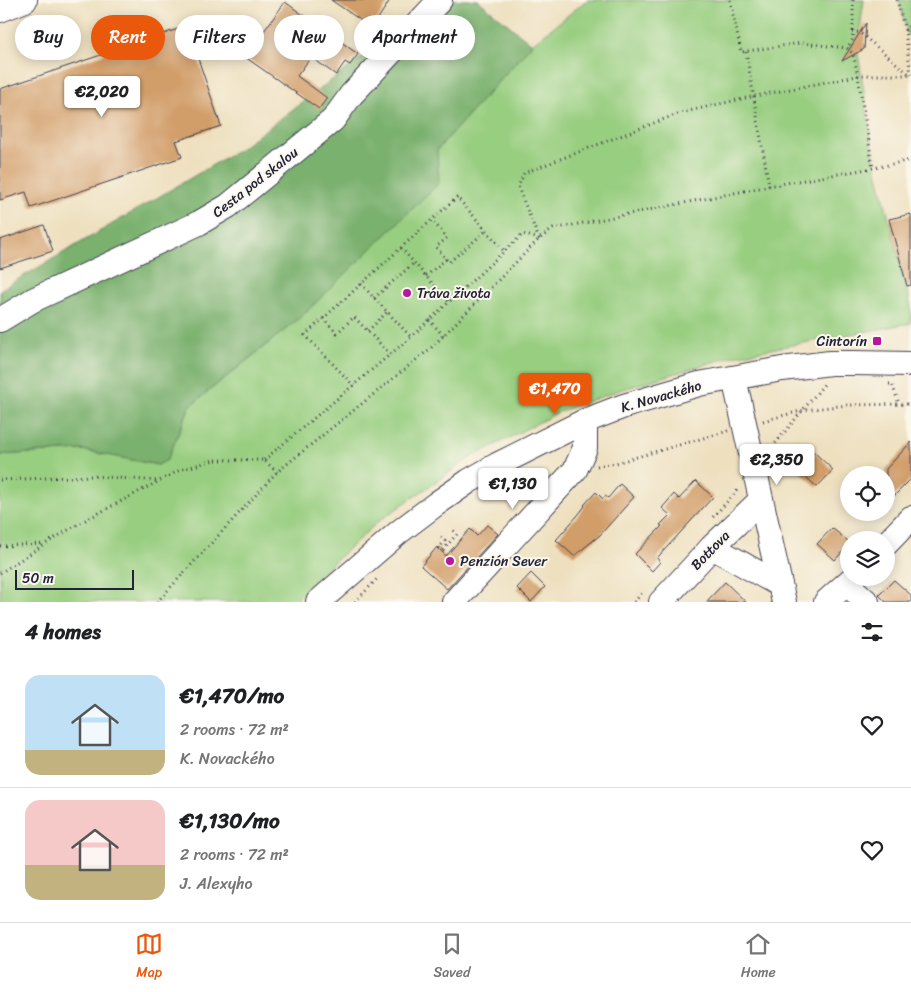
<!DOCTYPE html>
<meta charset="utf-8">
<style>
body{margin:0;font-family:Sriracha,sans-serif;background:#f6f6f6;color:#202124;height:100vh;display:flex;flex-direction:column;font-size:19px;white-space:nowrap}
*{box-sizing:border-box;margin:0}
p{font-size:16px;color:#757577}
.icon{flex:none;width:28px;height:28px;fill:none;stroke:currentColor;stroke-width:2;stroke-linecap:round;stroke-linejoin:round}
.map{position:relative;height:602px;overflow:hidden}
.panel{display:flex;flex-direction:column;background:#fff;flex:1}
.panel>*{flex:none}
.guide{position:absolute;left:15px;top:15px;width:500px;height:45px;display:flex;gap:10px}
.tools{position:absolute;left:840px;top:466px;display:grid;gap:10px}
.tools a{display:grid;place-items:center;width:55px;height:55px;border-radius:50%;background:#fff;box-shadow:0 2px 12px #0003;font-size:25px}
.scale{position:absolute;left:15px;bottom:12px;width:119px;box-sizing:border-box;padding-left:5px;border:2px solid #22223b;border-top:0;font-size:14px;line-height:18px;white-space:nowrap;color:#22223b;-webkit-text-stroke:4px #fbf7ec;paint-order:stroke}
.price{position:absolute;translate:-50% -42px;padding:0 11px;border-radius:5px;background:#fff;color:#222;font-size:16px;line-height:32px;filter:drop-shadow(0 1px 2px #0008)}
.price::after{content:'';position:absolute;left:50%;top:30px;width:15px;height:11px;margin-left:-8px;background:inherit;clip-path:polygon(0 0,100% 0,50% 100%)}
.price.active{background:#ea580c;color:#fff}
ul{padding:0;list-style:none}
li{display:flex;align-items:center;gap:15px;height:125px;padding:0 25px}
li+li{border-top:1px solid #e0e0e0}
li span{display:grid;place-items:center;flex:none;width:140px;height:100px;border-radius:15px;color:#555}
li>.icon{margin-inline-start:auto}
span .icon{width:60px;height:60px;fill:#fffc;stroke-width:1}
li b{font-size:21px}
h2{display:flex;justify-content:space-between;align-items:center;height:60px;padding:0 25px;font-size:21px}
.tag{padding:0 18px;border-radius:22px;background:#fff;box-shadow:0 2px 12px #0003;font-size:18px;line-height:45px}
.tag.active{background:#ea580c;color:#fff}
.menu{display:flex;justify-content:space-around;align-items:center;height:70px;border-top:1px solid #e0e0e0;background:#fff;font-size:14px;color:#757577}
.menu a{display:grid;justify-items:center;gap:2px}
.menu .active{color:#ea580c}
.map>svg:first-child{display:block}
.green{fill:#98ce80;stroke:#5d785e}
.forest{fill:#7ab16e;stroke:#4e6a54}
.building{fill:#d19d69}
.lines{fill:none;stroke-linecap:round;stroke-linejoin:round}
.minor-casing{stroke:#413e4f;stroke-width:26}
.path{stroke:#413e4f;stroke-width:3;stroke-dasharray:1 4;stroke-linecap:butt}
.minor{stroke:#fff;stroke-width:24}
.poi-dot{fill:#b5179e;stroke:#fbf7ec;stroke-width:2}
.labels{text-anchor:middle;stroke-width:4;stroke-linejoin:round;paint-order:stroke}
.street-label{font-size:14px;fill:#22223b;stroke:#fbf7ec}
.poi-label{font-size:14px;fill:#22223b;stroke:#fbf7ec;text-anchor:start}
</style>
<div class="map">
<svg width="911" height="602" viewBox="0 0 911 602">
<rect width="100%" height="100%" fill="#fbf7ec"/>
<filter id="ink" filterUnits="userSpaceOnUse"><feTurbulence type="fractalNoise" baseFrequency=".02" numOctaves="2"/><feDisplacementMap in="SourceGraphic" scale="10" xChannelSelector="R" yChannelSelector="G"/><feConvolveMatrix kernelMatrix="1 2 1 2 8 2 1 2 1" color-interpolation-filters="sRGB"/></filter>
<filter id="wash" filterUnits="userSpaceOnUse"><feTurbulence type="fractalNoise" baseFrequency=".0096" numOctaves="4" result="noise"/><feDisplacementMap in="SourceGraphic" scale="20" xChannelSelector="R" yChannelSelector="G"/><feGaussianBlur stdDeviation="1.12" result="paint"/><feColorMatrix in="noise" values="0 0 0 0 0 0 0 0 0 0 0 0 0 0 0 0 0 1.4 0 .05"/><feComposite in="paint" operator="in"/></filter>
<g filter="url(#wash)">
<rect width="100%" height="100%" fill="#eee0bf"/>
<!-- green -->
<g class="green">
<path d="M587 0H864L859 36 857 37 850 48 856 53H858L875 163 911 307V323L733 356 620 390 559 412 470 458 379 521 312 582 295 602H0V455L82 450 158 465 167 460 190 406 301 317 437 150 532 44Z"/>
<path d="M899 0H911V32L908 36Z"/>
</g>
<!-- forest -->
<path class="forest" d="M438 0H478L532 44 437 150 439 183 301 317 190 406 167 460 158 465 82 450 0 455V290L240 149Z"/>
<g id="blocks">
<!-- building -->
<g class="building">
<path d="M331 0H390L372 28Z"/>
<path d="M285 2 358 54 350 65 345 62 336 75 311 57 297 76 327 98 319 109 245 57Z"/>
<path d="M866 23 864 49 842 61Z"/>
<path d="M187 26 221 126 176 141 182 157 31 208 26 192 0 200V89Z"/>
<path d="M911 214V285L907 286 889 219Z"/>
<path d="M44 225 53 251 0 268V240Z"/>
<path d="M911 442V479L893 497 886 490V469Z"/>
<path d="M813 451 833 470 817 487 797 469Z"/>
<path d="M696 481 713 497 657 558 660 562 652 571 635 554 662 526 660 525 670 515 662 508 674 494 679 499Z"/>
<path d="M620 484 634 497 599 536 574 556 556 540 578 515 585 506 584 505 596 492 603 499 605 496 608 498Z"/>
<path d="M487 525 498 534 447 589 421 566 437 547 446 556 470 529 477 536Z"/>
<path d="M832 528 849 542V545L835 560 817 544Z"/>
<path d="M531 573 545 587 531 602 517 588Z"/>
<path d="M894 580 911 595V602H886L879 595Z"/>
<path d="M725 582 746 602H706Z"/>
</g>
</g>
</g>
<g filter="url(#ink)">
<use href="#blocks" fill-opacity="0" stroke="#413e4f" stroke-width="1"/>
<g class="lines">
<defs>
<g id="minor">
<path d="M0 10 25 0"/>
<path d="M0 320 33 300 199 223 228 206 333 120 351 95 440 0"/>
<path d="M734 378 784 602"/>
<path d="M886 544 911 518"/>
<path d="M712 547 780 585"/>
<path d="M847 584 867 602"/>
<path d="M318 602 399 532 436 504 469 481 497 465 585 421 624 406 699 384 782 369 830 363H854L911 364"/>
<path d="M454 602 575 470 585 448V421"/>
<path d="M661 602 712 547 761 500"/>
<path d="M826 602 853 578"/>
</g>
</defs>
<!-- minor casing -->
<use href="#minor" class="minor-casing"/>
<!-- path -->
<g class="path">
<path d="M730 0 741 52 801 43 847 48"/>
<path d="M853 0V39L847 48 853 54 858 76 873 168"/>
<path d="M897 0 905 31 911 75"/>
<path d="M905 31 911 24"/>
<path d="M852 32H859L909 74"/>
<path d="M746 52 769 186"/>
<path d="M539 239 518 187 524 173 680 113 755 96 862 75H910"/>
<path d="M401 248 449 302"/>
<path d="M446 259 449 262 486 231"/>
<path d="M426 276 446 259 436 247 447 238 432 220"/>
<path d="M361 284 411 337"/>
<path d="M374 298 414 263"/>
<path d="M323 318 337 333 354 317 391 355"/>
<path d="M429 320 444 336"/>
<path d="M368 331 387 312"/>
<path d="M889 384H892L899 404"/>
<path d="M354 386 305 335 457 197 504 251"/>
<path d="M763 421 804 410 848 405 911 404"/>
<path d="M769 451 826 382"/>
<path d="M264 460 411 337 523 234 539 239"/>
<path d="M597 466 616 463 728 431"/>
<path d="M0 480 92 476 159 481"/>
<path d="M488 494 510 485 542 478"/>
<path d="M713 517 739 489"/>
<path d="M441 537 445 541 439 548 445 553 444 554"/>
<path d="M0 546 44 544"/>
<path d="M443 550 457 534 452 529"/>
<path d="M0 573 45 544 80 523 180 470 214 460H264L277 472"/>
<path d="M157 602 277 472 431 348 539 239 553 229 769 186 873 168 911 160"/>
<path d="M355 602 377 579"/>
<path d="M634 602 644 591"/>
</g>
<!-- minor -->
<use href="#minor" class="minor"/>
</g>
</g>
<!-- markers -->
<g class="poi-dot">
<circle cx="407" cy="293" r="5"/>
<rect x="872" y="336" width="10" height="10" rx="2.5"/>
<circle cx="450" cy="561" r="5"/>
</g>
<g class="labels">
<!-- street labels -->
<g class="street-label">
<text transform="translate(255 182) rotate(-38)" y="5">Cesta pod skalou</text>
<text transform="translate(661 396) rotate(-16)" y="5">K. Novackého</text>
<text transform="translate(710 550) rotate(-46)" y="5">Bottova</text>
</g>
<!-- poi labels -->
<g class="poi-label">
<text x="417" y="298">Tráva života</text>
<text x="867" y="346" text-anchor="end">Cintorín</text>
<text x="460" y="566">Penzión Sever</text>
</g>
</g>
</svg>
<div class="tools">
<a><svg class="icon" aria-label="locate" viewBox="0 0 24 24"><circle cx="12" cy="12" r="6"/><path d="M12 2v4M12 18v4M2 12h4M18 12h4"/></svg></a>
<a><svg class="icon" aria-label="layers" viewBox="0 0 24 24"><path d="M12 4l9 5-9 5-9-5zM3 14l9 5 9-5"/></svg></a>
</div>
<div class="scale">50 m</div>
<b class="price" style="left:102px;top:118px">€2,020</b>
<b class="price active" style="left:555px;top:415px">€1,470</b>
<b class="price" style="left:777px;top:486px">€2,350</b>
<b class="price" style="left:513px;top:510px">€1,130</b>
<div class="guide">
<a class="tag">Buy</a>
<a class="tag active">Rent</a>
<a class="tag">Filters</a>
<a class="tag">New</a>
<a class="tag">Apartment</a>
</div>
</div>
<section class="panel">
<h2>4 homes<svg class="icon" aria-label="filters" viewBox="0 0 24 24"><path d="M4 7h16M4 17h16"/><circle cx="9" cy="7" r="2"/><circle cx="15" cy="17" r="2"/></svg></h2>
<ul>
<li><span style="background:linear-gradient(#bfe0f5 75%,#c2b280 0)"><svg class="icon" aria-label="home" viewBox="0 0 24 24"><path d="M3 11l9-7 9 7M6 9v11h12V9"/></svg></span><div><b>€1,470/mo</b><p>2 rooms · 72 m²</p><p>K. Novackého</p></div><svg class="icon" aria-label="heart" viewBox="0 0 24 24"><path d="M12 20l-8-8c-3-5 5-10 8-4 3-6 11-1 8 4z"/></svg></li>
<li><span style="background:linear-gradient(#f6c9c9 65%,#c2b280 0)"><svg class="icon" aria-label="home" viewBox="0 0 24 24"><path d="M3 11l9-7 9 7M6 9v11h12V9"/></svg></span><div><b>€1,130/mo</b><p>2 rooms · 72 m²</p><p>J. Alexyho</p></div><svg class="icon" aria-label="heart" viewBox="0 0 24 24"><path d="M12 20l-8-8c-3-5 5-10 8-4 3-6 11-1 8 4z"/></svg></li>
</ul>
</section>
<nav class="menu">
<a class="active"><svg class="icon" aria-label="map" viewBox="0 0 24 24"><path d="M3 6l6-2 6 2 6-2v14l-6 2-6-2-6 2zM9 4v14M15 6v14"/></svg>Map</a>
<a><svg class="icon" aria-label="saved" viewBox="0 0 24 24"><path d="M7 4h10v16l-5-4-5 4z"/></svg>Saved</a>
<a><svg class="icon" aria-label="home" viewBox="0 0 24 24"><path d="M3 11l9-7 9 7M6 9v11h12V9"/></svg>Home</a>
</nav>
